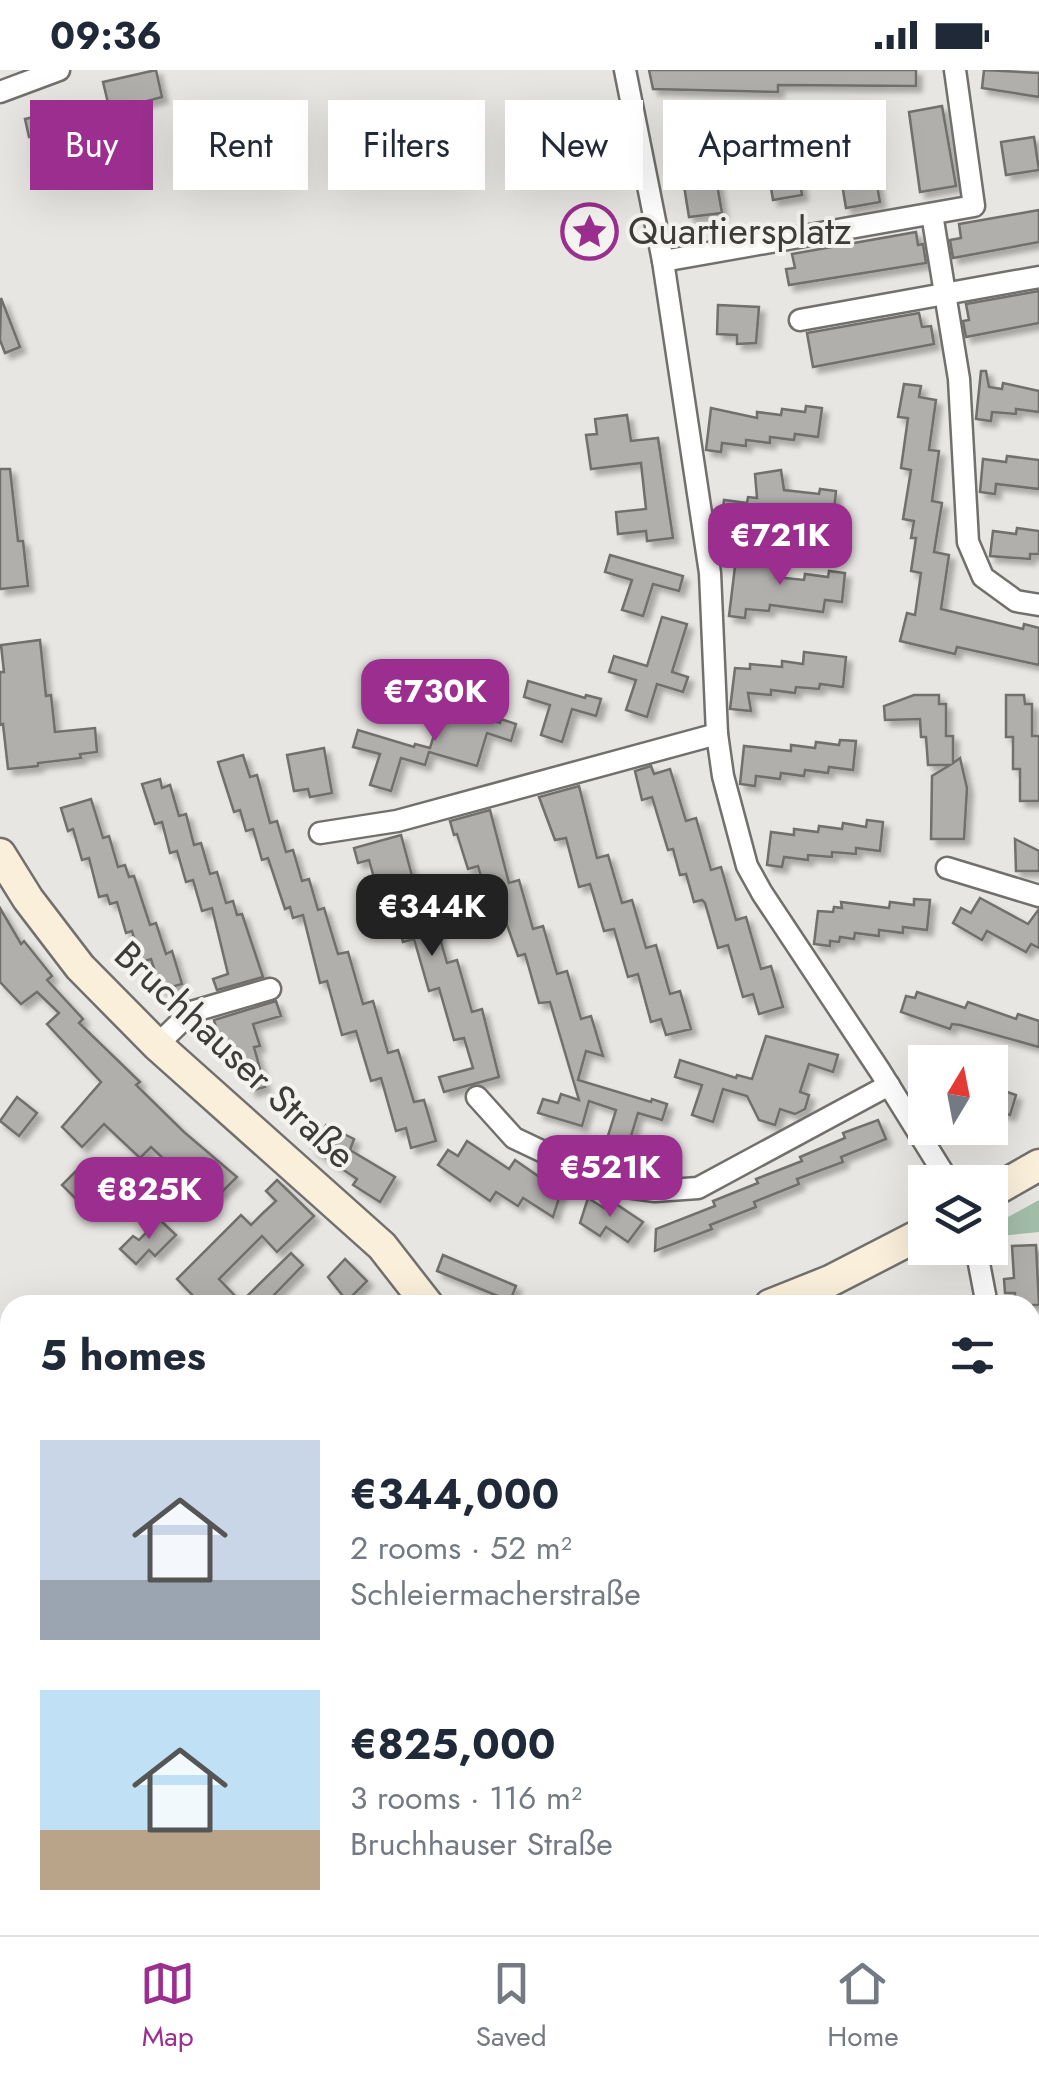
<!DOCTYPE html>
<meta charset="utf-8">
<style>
body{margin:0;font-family:Jost,sans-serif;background:#f2f2f3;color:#1f2937;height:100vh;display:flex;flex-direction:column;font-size:38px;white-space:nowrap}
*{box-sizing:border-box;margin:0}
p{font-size:32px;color:#747a83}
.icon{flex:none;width:55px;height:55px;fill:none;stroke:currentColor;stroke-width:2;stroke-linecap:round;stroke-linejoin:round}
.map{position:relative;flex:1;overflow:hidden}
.side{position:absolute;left:0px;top:1225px;width:1040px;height:640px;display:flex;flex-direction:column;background:#fff;border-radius:30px 30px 0 0;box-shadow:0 10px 40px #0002}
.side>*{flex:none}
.guide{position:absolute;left:30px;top:30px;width:980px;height:90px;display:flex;gap:20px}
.needle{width:65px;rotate:10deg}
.tools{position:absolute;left:908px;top:975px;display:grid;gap:20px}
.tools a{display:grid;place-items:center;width:100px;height:100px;border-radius:0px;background:#fff;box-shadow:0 10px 40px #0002;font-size:50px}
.price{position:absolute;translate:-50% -85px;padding:0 22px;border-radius:20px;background:#9b2e8e;color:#fff;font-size:32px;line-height:65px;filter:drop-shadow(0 2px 5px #0008)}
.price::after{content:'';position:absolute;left:50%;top:60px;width:30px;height:22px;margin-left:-15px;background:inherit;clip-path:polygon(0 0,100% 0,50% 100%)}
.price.selected{background:#222;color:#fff}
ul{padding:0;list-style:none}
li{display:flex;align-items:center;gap:30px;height:250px;padding:0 40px}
li span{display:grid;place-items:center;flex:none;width:280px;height:200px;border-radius:0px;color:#555}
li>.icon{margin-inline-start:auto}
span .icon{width:120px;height:120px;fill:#fffc;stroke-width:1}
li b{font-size:42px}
h2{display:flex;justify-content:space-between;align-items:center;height:120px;padding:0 40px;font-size:42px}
.tag{padding:0 35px;border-radius:0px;background:#fff;box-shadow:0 10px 40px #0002;font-size:35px;line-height:90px}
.tag.selected{background:#9b2e8e;color:#fff}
.status{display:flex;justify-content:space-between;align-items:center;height:70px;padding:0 50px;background:#fff;direction:ltr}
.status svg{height:28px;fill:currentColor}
.tab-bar{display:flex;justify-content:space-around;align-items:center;height:140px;border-top:2px solid #e0e1e3;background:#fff;font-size:28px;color:#747a83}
.tab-bar a{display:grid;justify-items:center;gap:5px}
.tab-bar .selected{color:#9b2e8e}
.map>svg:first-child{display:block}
.forest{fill:#a3bfaa}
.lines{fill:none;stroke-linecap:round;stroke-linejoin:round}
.stream{stroke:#afd7dc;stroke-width:5}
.building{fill:#b0afac;stroke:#706f6c;stroke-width:2.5;filter:url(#shadow)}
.street-casing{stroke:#71706d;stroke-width:25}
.secondary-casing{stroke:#71706d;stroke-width:35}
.street{stroke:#fff;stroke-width:20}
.secondary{stroke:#faefda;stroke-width:30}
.labels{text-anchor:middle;stroke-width:8;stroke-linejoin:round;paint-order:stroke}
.poi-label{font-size:38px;fill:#3c3c3a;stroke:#f4f3f0;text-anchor:start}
.street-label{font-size:38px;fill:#3c3c3a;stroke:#f4f3f0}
</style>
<div class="status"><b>09:36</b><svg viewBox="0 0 49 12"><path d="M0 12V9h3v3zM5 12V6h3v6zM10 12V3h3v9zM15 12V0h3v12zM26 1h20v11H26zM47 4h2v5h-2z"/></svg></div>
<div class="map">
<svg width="1039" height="1865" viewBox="0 0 1039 1865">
<defs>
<filter id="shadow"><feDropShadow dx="5.5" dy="5.5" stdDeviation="2.5" flood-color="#0004"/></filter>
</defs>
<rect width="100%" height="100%" fill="#e7e6e2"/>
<!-- forest -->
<g class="forest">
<path d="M1039 1130V1162L990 1167V1157Z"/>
<path d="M1039 1559V1865H335L346 1855H1030V1573Z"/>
</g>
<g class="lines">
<!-- stream -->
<g class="stream">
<path d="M1030 1616 1039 1609"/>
<path d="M440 1855 444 1865"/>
</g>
</g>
<!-- building -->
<g class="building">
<path d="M156 0 162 27 110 41 103 12Z"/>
<path d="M649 0H916V16L778 15V22L653 19Z"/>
<path d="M984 0 1039 3V27L982 18Z"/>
<path d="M942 36 956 116 920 122 909 42Z"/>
<path d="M73 38 77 55 119 45 127 78 107 83 106 79 60 86 54 61 29 67 25 49Z"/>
<path d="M865 47 880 132 846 138 832 54Z"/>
<path d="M791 59 802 125 773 130 762 64Z"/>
<path d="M708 62 722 143 689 147 676 66Z"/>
<path d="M1034 67 1039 100 1006 105 1001 72Z"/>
<path d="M1039 140V172L953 188 950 170 961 168 959 154Z"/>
<path d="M916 162 918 175 923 174 926 193 789 215 786 199 795 198 792 184Z"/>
<path d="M1039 221V253L966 267 963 251 969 250 966 234Z"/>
<path d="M1 228 20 277 5 283 0 270Z"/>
<path d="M718 235 759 237 756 273 737 274V265L717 264Z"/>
<path d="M919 243 922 257 931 256 934 274 813 297 807 263Z"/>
<path d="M981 301H986L989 317 1002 319 1003 313 1039 321V342L1016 339V344L992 342 991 351 976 349Z"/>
<path d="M904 314 921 316 919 327 936 330 929 380 939 381 932 431 942 433 934 482 949 485 941 539 1023 559 1024 554 1039 558V595L957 577 955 584 900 571 907 543 915 545 921 503 911 501 916 468H911L914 451 903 449 911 400 901 398 908 348 898 347Z"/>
<path d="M806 336 822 338 818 367 795 364 794 370 770 367V373L746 370V376L722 373 721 382 706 380 711 338 757 348V342L781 345 782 339 805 342Z"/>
<path d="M627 345 631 371 658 368 673 468 647 471 646 461 618 464 616 442 646 439 641 393 591 399 586 365 597 364 595 349Z"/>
<path d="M1007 386 1039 390V419L996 414 995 424 980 422 983 389 1006 392Z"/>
<path d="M0 399H10L18 471H23L28 516 0 519Z"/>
<path d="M781 400 784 420 819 424 820 419 836 421 833 450 809 447V452L785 450V455L773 454V459L737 456 736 465 720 463 724 430 747 433 748 427 757 428 755 404Z"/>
<path d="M1017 458 1039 461V484H1030V489L990 486 993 461 1016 464Z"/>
<path d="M610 485 683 506 679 521 653 514 643 546 622 540 632 510 605 502Z"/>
<path d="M775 487 776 507 804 510 805 504 828 507 829 501 845 503 842 532 825 530 823 542 770 535 769 541 746 539 745 548 729 546 736 488Z"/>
<path d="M662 547 687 554 672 602 688 607 683 622 657 614 647 647 626 640 636 610 609 602 614 586 647 596Z"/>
<path d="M40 570 46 626 51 625 55 662 95 658 97 682 80 684 81 688 38 693V696L8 699 3 654 0 655V602H4L1 575Z"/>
<path d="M804 582 846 587 843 617 820 614 819 619 796 617 795 623 771 620V625L748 623 751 641 730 639 735 598 750 599V594L782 597V591L803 594Z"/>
<path d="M528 611 585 628 586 625 601 629 596 646 572 639 562 672 541 665 550 635 524 627Z"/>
<path d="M914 625H939V634H946V666H953V693L960 688 967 718 964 769H931L932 706 950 695H928L926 667H921L920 649 885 650 884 636Z"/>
<path d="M1006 625H1024L1025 634H1032V666H1039V731H1020V699H1013V667H1006Z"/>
<path d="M443 635 500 653 501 649 516 654 511 671 487 663 477 696 429 682 425 695 401 688 391 721 370 715 380 684 353 677 358 660 414 677 415 674 430 678Z"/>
<path d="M840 670 856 671 853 700 829 697 828 703 805 700 804 706 781 703 780 709 756 706 755 716 740 714 744 676 791 681V675L815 678 816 672 839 675Z"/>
<path d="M324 678 332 723 310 727 308 719 294 721 287 685Z"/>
<path d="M243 685 250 707 257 705 270 753 277 751 286 782 293 780 302 811 309 809 318 840 324 838 338 884 348 882 363 934 373 931 388 983 398 980 414 1032 424 1030 436 1071 411 1078 406 1058 396 1061 381 1008 371 1011 356 961 342 965 327 911 320 913 303 845 293 848 290 837 285 839 268 788 262 790 253 759 246 761 240 740 234 742 218 692Z"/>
<path d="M651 696 654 704 670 699 686 751 696 748 711 800 721 797 736 850 746 847 761 899 771 896 783 937 759 944 753 924 743 927 728 875 718 878 705 833 702 830 694 832 686 804 680 805 673 779 668 780 652 727 642 730 635 701Z"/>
<path d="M160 709 162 718 170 715 179 746 186 744 194 775 201 773 210 804 217 802 226 833 233 831 237 845 242 844 263 907 217 920 213 909 228 904 212 838 202 841 193 810 186 812 177 781 170 783 162 752 155 754 142 714Z"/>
<path d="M579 716 597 788 608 785 622 833 632 830 646 878 656 875 670 924 680 921 691 959 666 965 661 949 651 952 638 904 628 907 614 859 604 861 590 814 579 817 566 768 555 770 539 727Z"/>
<path d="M91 729 103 768 109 766 118 797 125 795 129 807 134 806 150 855 156 853 166 884 172 881 182 914 161 920 151 889 141 892 132 861 126 863 117 832 110 834 107 825 99 827 89 788 82 790 73 759 68 761 61 738Z"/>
<path d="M490 740 509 813 519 810 533 859 543 856 557 904 567 901 581 949 591 946 603 986 586 981 578 1010 651 1032 652 1029 667 1034 662 1050 638 1043 628 1076 607 1069 616 1040 589 1031 582 1056 538 1043 543 1029 558 1033 561 1024 579 1030 550 932 539 933 525 884 518 886 502 841 492 844 478 796 468 799 457 764 454 765 450 751Z"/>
<path d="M867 750 883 752 880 781 856 778V784L832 782V787L808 785V790L784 787 782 797 767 795 771 762 794 765V759L818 762 819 756 842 759 843 753 866 757Z"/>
<path d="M401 765 422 843 432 840 447 893 457 890 472 942 482 939 499 1007 444 1022 439 1007 473 998 464 968 454 970 439 918 429 921 414 869 403 872 389 819 378 822 369 790 358 793 354 778Z"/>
<path d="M1015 769 1039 781V801H1016Z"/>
<path d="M980 828 1028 854 1039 839V878L1031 874 1026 882 987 861 982 870 953 853 961 838 971 843Z"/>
<path d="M914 829 930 830 927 860 903 857V863L879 860V866L855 863 854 869 840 867 839 872 830 871V876L814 874 818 841 833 842 834 837 842 838 841 832 889 838 890 832 914 835Z"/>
<path d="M0 838 21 874 24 871 52 906 47 910 83 949 79 953 140 1012 136 1015 184 1062 237 1107 219 1125 188 1093 179 1103 151 1077 140 1088 104 1054 82 1077 62 1057 101 1012 47 954 59 943 37 922 21 934 0 912Z"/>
<path d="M917 922 965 938 968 932 1016 949 1018 944 1039 951V977L960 955 952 954 950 959 901 942 906 926 915 928Z"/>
<path d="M276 931 281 946 253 954 260 976 254 977 265 1017 251 1021 241 989 228 993 226 986 220 987 216 973 220 972 214 950Z"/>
<path d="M766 966 838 985 833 1002 809 994 800 1022 809 1025 805 1039 795 1044 780 1039 775 1055 759 1050 747 1026 723 1019 713 1052 692 1045 702 1015 675 1007 680 990 736 1008 737 1005 752 1009Z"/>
<path d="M990 1016 1016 1025 1010 1045 990 1039Z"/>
<path d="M17 1027 37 1043 19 1066 0 1051Z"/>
<path d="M878 1050 886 1069 841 1087 843 1092 797 1109 799 1114 754 1132 756 1137 710 1155 712 1159 655 1181 656 1159 715 1136 713 1131 758 1113 756 1109 802 1091 800 1087 845 1068 843 1063Z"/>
<path d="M326 1055 354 1069 350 1080 395 1107 380 1132 353 1115 357 1109 311 1078Z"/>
<path d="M467 1071 509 1099 515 1090 561 1122 553 1147 523 1128 518 1136 496 1122 490 1131 438 1095 448 1080 458 1086Z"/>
<path d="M83 1094 100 1110 79 1132 62 1115Z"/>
<path d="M277 1110 314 1146 277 1182 262 1166 219 1209 241 1232 291 1183 303 1195 274 1225 297 1235H202L177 1209 241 1145 251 1155 263 1143 276 1131 266 1121Z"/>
<path d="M588 1128 604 1138 610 1130 643 1152 628 1172 606 1157 600 1166 580 1153Z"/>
<path d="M159 1149 176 1165 155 1186 149 1180 136 1194 120 1179 133 1166 139 1170Z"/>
<path d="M1036 1175 1039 1235H1015V1223H1005L1004 1209 1014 1208 1012 1176Z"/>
<path d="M443 1185 516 1216 510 1231 437 1201Z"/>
<path d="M345 1189 367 1211 347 1231 328 1207Z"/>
</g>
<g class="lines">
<defs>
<g id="street">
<path d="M625 0 663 191 710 503 717 664 723 706 747 796 762 823 880 1001 949 1112"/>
<path d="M0 22 59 0"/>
<path d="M932 144 959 309 968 472 983 507 1016 531 1039 535"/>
<path d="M663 191 974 136 955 0"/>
<path d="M800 250 1039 207"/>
<path d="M320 763 397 751 717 664"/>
<path d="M947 798 1039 826"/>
<path d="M157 975 191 942 270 919"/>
<path d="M477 1027 514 1068 571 1095 633 1118 655 1121 698 1118 889 1015"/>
<path d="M976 1178 987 1235"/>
<path d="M193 1865 202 1855"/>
</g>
<g id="secondary">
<path d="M0 784 28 829 80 897 157 975 382 1176 428 1235"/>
<path d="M990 1123 1039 1095"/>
<path d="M770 1235 830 1211 925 1162"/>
<path d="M0 1665 10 1655"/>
</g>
</defs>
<!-- street casing -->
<use href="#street" class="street-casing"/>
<!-- secondary casing -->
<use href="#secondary" class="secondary-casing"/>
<!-- street -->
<use href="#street" class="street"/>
<!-- secondary -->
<use href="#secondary" class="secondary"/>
</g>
<!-- icons -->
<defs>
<symbol id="sight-ring" viewBox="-11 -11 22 22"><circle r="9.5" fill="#f4f3f0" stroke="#9b2e8e" stroke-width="1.5"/><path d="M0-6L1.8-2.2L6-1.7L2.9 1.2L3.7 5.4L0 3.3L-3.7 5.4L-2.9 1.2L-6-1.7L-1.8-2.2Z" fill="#9b2e8e"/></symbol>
</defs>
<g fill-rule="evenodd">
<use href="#sight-ring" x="558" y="130" width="63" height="63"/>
</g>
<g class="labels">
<!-- poi labels -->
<g class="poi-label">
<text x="628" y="174">Quartiersplatz</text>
</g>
<!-- street labels -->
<g class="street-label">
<text transform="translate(235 985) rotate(43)" y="13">Bruchhauser Straße</text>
</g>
</g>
</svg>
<div class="tools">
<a><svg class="needle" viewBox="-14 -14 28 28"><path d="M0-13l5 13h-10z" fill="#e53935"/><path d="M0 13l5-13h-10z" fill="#747a83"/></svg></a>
<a><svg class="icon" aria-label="layers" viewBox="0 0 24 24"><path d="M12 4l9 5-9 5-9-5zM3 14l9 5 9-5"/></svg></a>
</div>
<b class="price" style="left:780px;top:518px">€721K</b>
<b class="price" style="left:435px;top:674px">€730K</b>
<b class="price selected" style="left:432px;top:889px">€344K</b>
<b class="price" style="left:610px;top:1150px">€521K</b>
<b class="price" style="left:149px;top:1172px">€825K</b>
<div class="guide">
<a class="tag selected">Buy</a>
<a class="tag">Rent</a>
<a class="tag">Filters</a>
<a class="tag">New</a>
<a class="tag">Apartment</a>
</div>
<section class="side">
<h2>5 homes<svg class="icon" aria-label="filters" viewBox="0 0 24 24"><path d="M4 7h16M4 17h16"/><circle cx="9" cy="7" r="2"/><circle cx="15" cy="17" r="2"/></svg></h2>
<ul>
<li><span style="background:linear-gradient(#c9d6e8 70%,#9aa5b1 0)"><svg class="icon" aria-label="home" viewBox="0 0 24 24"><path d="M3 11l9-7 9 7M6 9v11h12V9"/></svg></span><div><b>€344,000</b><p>2 rooms · 52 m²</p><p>Schleiermacherstraße</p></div></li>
<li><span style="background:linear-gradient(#bfe0f5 70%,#b9a48a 0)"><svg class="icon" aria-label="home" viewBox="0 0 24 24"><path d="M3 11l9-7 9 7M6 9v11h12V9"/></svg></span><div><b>€825,000</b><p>3 rooms · 116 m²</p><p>Bruchhauser Straße</p></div></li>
</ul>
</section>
</div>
<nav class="tab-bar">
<a class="selected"><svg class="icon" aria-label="map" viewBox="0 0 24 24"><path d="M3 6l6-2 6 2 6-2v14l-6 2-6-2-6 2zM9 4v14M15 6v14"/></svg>Map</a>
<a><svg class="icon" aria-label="saved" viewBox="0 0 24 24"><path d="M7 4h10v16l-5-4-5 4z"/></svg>Saved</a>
<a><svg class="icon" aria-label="home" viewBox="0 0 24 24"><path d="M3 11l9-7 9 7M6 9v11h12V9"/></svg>Home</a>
</nav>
